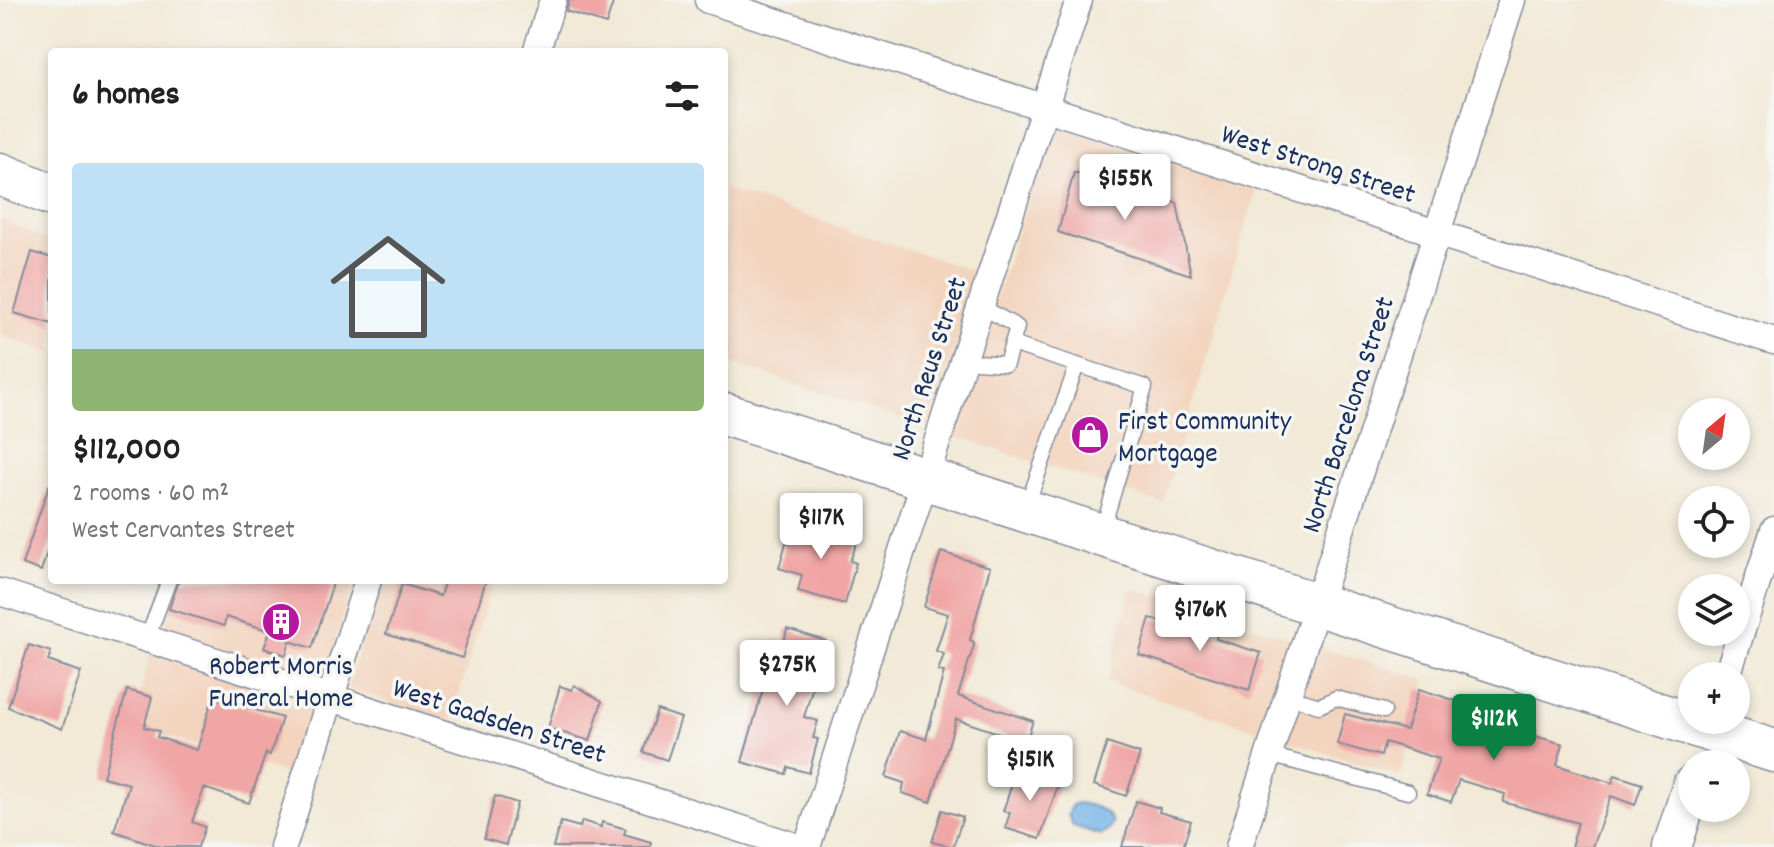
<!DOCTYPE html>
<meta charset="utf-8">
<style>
body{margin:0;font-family:Dekko,sans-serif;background:#f2f2f2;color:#222;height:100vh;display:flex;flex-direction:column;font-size:30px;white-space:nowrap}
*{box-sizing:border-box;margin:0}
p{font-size:26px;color:#767676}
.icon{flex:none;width:44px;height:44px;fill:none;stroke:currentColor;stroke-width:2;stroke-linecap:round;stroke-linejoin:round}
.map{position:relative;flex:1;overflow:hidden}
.sheet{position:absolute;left:48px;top:48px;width:680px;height:536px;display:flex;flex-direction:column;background:#fff;border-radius:8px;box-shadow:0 4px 12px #0003}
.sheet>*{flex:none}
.needle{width:52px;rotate:29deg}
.tools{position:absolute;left:1678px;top:398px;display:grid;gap:16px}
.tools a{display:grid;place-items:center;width:72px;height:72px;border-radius:50%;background:#fff;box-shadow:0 4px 12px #0003;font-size:40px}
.price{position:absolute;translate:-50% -68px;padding:0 18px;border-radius:8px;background:#fff;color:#222;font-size:26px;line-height:52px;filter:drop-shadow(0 2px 4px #0008)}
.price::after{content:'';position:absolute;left:50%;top:48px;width:24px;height:18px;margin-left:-12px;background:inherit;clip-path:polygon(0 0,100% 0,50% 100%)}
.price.active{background:#0b8043;color:#fff}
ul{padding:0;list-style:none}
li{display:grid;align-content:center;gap:16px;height:424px;padding:0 24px}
li span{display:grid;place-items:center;height:248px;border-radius:8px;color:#555}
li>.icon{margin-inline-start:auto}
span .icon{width:144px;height:144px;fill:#fffc;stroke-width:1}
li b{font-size:34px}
h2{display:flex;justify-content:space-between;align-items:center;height:96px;padding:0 24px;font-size:34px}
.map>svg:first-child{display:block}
.built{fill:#f3d4be}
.water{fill:#77b5ea;stroke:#4972a4;stroke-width:2}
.building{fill:#f0a6a4}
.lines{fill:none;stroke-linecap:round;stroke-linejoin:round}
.lane-casing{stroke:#868c9a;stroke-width:17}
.street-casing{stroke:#868c9a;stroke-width:29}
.secondary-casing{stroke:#868c9a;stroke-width:41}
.primary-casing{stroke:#868c9a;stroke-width:45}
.lane{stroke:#fff;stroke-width:14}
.street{stroke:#fff;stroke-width:26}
.secondary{stroke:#fff;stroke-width:38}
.primary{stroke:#fff;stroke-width:42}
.labels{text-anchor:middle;stroke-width:7;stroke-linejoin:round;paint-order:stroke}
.street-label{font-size:28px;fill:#1b2f5e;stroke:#f6f6f2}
.poi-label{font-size:28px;fill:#1b2f5e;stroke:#f6f6f2;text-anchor:start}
</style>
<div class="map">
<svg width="1774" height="847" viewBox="0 0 1774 847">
<rect width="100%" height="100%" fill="#f6f6f2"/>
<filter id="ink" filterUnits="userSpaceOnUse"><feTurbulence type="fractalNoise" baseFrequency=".0125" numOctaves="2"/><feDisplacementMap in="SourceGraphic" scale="16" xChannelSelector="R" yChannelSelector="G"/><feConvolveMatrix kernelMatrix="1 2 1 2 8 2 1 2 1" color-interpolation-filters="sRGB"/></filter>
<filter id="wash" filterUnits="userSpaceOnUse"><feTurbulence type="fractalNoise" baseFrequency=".006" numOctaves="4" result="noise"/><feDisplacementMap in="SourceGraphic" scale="32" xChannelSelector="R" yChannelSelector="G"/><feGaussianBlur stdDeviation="1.8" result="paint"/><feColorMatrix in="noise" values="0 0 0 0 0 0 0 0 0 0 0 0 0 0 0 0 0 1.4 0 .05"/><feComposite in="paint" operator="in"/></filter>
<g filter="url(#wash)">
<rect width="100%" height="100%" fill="#f2e9d6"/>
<!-- built -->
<g class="built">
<path d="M1052 125 1256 191 1163 504 952 435Z"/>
<path d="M724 189 979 273 929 428 724 361Z"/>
<path d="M0 219 52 242V353L0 335Z"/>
<path d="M169 580H355L323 681 157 627Z"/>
<path d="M381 580H493L451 722 347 688Z"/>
<path d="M1131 588 1294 639 1264 732 1107 682Z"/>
<path d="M1317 646 1426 680 1401 777 1287 740Z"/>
<path d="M150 654 315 707 293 776 132 725Z"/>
</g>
<!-- water -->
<path class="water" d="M1076 803C1089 804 1108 809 1112 822L1109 830 1101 835 1073 826 1068 815 1072 805Z"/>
<g id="blocks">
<!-- building -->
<g class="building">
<path d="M569 0H614L606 24 566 11Z"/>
<path d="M1074 172 1177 203 1191 275 1058 232Z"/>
<path d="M32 252 52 258V324L14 313Z"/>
<path d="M49 486 52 487V537L41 571 22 564Z"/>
<path d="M799 519 858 540 850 561 856 563 845 604 798 591 802 575 779 568 786 543 790 544Z"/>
<path d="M941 552 990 567 970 640 974 642V645L958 696 1033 721 1026 742 956 719 931 802 902 793 904 783 886 777 900 731 926 739 944 672 938 671 944 654 936 651 948 614 924 607Z"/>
<path d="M179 580H334L312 648 290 641 286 655 264 648 270 631 226 617 224 626 169 609Z"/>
<path d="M445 580H486L462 658 386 634 402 584 440 596Z"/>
<path d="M1150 618 1191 631 1192 627 1217 634 1216 639 1261 653 1249 690 1139 655Z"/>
<path d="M787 629 826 641 804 717 818 721 813 738 818 739 809 773 788 767 786 774 742 762 777 641 784 643Z"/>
<path d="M29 645 51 652 48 661 81 672 62 729 8 707Z"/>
<path d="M574 685 602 701 590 741 548 728 560 686 572 690Z"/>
<path d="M1419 689 1466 704 1464 709 1536 730 1535 736 1563 744 1557 765 1612 783 1615 775 1642 784 1635 805 1611 796 1592 847H1571L1578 823 1503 802 1505 794 1459 780 1451 802 1427 794 1439 759 1385 742 1381 756 1337 744 1345 714 1406 730Z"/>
<path d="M127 690 152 697 144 727 159 731 157 737 197 750 213 697 282 718 270 755 266 753 249 803 204 788 192 822 205 827 198 847H161L114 831 129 784 103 777Z"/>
<path d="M657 710 681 718 667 760 643 752Z"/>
<path d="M1107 743 1140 754 1126 796 1094 785Z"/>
<path d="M1017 769 1059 782 1040 839 1005 828 1010 813 1003 811Z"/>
<path d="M495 796 517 803 506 845 484 839Z"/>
<path d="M1136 801 1160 808 1159 812 1191 821 1183 847H1122Z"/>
<path d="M942 810 963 817 953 847 932 842Z"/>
<path d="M582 821 601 827 602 822 626 829 624 834 651 842 650 847H553L561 822 580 827Z"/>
</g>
</g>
</g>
<g filter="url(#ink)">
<use href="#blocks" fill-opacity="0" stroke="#868c9a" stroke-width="2"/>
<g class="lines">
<defs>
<g id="lane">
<path d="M1012 344 1145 387 1102 531"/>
<path d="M963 361 1006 364 1017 327 981 306"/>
<path d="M1026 508 1077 365"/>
<path d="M147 639 169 580"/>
<path d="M1288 696 1319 706 1336 698 1384 711"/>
<path d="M1269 755 1408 792"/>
</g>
<g id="street">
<path d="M708 0 1774 341"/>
<path d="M536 52 553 0"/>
<path d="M0 592 798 847"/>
<path d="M1727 676 1774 530"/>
<path d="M283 847 368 580"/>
<path d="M807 847 1079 0"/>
<path d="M1239 847 1512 0"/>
</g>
<path id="secondary" d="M1672 847 1692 785"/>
<g id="primary">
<path d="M0 174 52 195"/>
<path d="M724 414 1774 751"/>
</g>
</defs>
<!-- lane casing -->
<use href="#lane" class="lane-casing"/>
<!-- street casing -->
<use href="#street" class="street-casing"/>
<!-- secondary casing -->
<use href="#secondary" class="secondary-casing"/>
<!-- primary casing -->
<use href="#primary" class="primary-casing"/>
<!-- lane -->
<use href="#lane" class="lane"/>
<!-- street -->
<use href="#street" class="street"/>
<!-- secondary -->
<use href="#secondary" class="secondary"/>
<!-- primary -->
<use href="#primary" class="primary"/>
</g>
</g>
<!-- icons -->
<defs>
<symbol id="shop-disc" viewBox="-11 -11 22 22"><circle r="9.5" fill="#b5179e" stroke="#f6f6f2"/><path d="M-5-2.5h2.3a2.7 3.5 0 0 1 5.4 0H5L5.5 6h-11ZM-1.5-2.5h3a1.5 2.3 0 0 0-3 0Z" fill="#fff"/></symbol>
<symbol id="building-disc" viewBox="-11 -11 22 22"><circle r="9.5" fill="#b5179e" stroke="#f6f6f2"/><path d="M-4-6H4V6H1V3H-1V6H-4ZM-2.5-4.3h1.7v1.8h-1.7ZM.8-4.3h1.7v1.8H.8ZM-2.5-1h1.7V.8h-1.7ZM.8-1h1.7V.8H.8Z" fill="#fff"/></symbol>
</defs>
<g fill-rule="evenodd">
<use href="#shop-disc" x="1068" y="413" width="44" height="44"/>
<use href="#building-disc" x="259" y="600" width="44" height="44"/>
</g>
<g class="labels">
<!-- street labels -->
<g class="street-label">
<text transform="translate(1319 162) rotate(18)" y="10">West Strong Street</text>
<text transform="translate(927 368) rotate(-72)" y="10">North Reus Street</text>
<text transform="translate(1346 414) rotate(-72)" y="10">North Barcelona Street</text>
<text transform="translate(500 719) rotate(18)" y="10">West Gadsden Street</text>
</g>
<!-- poi labels -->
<g class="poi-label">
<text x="1118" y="429">First Community<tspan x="1118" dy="32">Mortgage</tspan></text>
<text x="281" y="674" text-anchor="middle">Robert Morris<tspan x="281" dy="32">Funeral Home</tspan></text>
</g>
</g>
</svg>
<div class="tools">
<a><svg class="needle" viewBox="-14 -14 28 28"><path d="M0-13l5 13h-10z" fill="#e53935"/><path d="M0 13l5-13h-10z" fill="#767676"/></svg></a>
<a><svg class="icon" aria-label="locate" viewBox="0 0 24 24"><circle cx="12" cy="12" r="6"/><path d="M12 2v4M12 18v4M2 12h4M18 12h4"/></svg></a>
<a><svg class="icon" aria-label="layers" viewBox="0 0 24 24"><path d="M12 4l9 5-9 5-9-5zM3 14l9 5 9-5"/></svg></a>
<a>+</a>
<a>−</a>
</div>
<b class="price" style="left:1125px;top:222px">$155K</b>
<b class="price" style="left:821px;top:561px">$117K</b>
<b class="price" style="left:1200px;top:653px">$176K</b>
<b class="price" style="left:787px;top:708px">$275K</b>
<b class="price active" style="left:1494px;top:762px">$112K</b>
<b class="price" style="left:1030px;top:803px">$151K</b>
<section class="sheet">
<h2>6 homes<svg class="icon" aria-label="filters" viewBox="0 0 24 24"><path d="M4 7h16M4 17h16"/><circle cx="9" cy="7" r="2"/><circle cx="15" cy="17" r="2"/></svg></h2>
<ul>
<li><span style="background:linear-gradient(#bfe0f5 75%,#8fb573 0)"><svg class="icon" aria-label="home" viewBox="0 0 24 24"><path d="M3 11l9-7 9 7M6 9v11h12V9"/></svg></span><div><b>$112,000</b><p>2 rooms · 60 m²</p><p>West Cervantes Street</p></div></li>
</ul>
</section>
</div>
